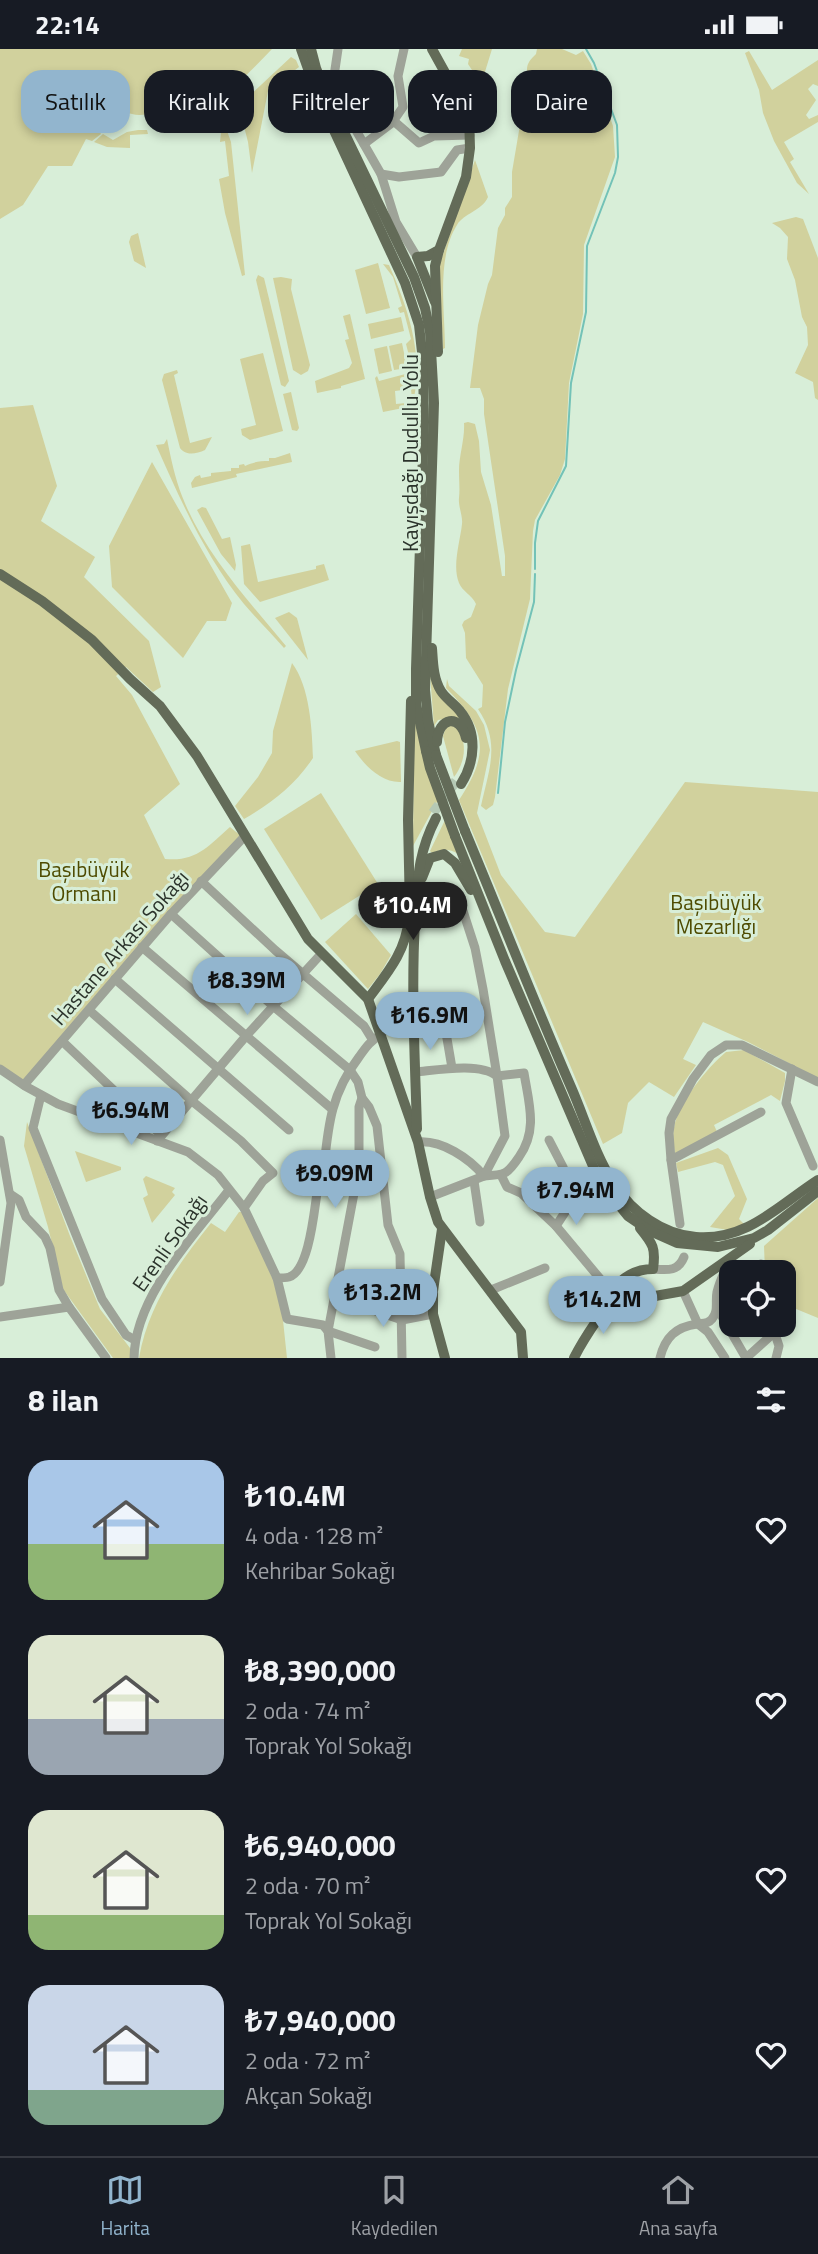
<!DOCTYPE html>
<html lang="tr">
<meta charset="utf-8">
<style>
body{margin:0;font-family:"Titillium Web",sans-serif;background:#242831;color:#f1f3f6;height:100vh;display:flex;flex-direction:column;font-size:26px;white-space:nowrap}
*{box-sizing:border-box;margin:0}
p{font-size:23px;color:#9ea1a6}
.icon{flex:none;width:38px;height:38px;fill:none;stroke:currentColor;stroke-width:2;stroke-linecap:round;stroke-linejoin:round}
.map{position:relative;height:1309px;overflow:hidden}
.drawer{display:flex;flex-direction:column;background:#171b24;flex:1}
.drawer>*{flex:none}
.guide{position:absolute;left:21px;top:21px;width:777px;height:63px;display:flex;gap:14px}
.fabs{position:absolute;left:719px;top:1211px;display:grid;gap:14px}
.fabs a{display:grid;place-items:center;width:77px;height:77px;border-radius:14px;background:#171b24;box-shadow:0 4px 10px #0003;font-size:35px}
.price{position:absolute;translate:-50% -60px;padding:0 16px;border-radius:24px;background:#92b5ce;color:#111;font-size:23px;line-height:46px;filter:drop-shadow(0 2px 4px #0008)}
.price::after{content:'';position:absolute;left:50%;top:42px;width:21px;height:16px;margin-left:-10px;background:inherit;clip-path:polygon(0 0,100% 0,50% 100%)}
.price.selected{background:#222;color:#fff}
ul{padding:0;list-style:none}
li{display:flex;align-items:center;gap:21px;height:175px;padding:0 28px}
li span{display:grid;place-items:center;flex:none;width:196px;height:140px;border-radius:21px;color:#555}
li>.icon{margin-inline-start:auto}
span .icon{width:84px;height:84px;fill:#fffc;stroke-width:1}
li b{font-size:30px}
h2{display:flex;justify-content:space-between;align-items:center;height:84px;padding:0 28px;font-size:30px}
.chip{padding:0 24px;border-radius:21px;background:#171b24;box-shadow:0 4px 10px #0003;font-size:24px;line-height:63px}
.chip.selected{background:#92b5ce;color:#111}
.status{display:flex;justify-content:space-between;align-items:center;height:49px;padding:0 35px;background:#171b24;direction:ltr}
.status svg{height:19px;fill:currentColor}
.dock{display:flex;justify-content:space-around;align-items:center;height:98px;border-top:2px solid #363941;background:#171b24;font-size:19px;color:#9ea1a6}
.dock a{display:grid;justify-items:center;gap:4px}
.dock .selected{color:#92b5ce}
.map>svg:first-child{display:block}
.green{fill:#d1d19d;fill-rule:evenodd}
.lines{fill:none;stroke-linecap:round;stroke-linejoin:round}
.stream{stroke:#73c2b7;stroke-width:2}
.major-tunnel{stroke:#b5c9b5;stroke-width:10;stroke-dasharray:10 5;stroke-linecap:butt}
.minor{stroke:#9ea398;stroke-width:9}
.major{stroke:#636b58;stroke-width:10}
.major-bridge{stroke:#636b58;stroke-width:10}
.labels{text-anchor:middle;stroke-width:6;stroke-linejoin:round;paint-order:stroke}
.street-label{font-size:21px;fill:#2b332b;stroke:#d8eed8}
.park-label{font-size:21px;fill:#4e4b00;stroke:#d8eed8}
</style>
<div class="status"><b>22:14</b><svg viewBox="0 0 49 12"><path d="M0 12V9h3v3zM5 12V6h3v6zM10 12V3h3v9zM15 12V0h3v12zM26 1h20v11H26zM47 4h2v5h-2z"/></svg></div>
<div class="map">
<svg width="818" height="1309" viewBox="0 0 818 1309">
<rect width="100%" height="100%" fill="#d8eed8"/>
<!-- green -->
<g class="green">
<path d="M0 0H272C231 42 216 62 154 65 147 65 139 67 132 65 126 64 119 59 112 61 100 64 94 75 101 85L92 92 86 90 72 117H48L23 156 0 170Z"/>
<path d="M462 0H492L484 26 488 52H480L473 38 476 27 468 15 469 10 459 7Z"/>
<path d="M537 0H562L576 6 583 2 591 15 613 77 615 108 584 196 583 265 569 334 565 410 560 426 535 471 533 482 530 550 508 640 495 748 493 756 486 761 481 757C489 720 501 694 478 660L482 658 483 636 466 609 465 584 462 576 464 572 471 568 476 555C472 546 462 542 459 534 452 517 460 493 462 475 463 467 458 457 459 449 460 440 459 432 459 422 459 406 465 390 464 374L468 373 475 375 479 392 481 423 491 456 502 527H505V507L484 365V350L480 339H470L478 276 488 235 492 226 498 179 505 166V159L512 148V123L522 64 525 60H531L545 42 536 29 528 27C525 16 529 12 536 5Z"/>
<path d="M749 2 772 41 818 11V37L813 35 808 40 816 51 806 66 809 70 818 66V73L784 93 794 110 790 113 809 145 797 134 774 92 763 64 759 41 745 4Z"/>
<path d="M291 8 296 11 299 18 268 42 252 124 248 93 239 58 245 51Z"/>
<path d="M222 74 226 79 231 93 245 226 242 227 225 164 219 130 229 127 225 92 220 93Z"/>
<path d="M138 81H147L148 85 130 86V99L107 98 94 93 103 85 113 91 127 83Z"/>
<path d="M475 111 488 148C482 162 464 164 457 176 436 209 445 261 445 299L443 300 439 217Z"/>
<path d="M796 168 803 170 818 209V351L815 349 813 333 795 324 808 296 807 278 802 268 795 231 787 210 788 188 780 179 772 174Z"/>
<path d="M138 184 146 219 134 212 129 193 131 187Z"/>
<path d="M378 214 390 259 366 265 355 221Z"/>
<path d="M383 215 389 216C404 250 417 286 417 324 417 335 414 346 413 357L383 363 375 329 377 327 379 332 413 323 406 295 411 290 404 263 400 264 398 259 402 257 393 228ZM411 340 412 351 409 352V357H406V354L396 355 395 342Z"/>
<path d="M258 226 264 229 289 332 285 338 281 336 256 231Z"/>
<path d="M281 228 292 230 291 240 310 316 308 322 301 326 293 321 273 229Z"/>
<path d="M350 265 365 330 341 337V339L317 344 315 332 349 319 352 314 345 291 349 290 343 267Z"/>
<path d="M401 268 404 282 371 290 368 275Z"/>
<path d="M402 294 407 319 394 321 389 297Z"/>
<path d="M387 297 392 322 379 325 374 300Z"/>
<path d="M263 304 283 382 250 391 242 386 241 380 256 376 240 310Z"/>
<path d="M177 321 178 324 174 326 190 394 212 388 205 401C196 405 186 407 180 399L162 331 164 325Z"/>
<path d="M291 343 299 379 297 382 292 381 283 345Z"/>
<path d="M33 356 57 437 41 472 95 508 84 528 149 592 161 638 153 643 126 618 116 627 132 646 180 735 144 766 165 810C197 813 208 797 230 778L241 787 23 1034 0 1018V359Z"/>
<path d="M167 390C171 410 175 429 182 447 204 504 248 551 286 597L284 599C271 584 257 570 244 555 206 509 180 450 156 396L164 395Z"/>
<path d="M290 404 292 413 236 425 237 428 192 439 191 434 195 428 200 426 201 429 211 427V424L231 422V419H239V416L244 415 245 417C253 413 260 412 269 412V409H275Z"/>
<path d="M152 413 232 554 226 572H207L183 609 112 538 109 497Z"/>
<path d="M202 458 206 459 222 490 230 488 236 516 235 522 221 505 197 461Z"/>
<path d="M250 495 258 533 316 520V517L324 515 329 531 260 553 244 535 241 497Z"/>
<path d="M289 563 297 569 308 611 275 569Z"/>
<path d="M292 614C310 638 312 680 313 709 295 736 272 754 244 770L235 757 258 728 272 704 273 682Z"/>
<path d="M430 625 466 676 449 669 438 671 434 677Z"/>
<path d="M447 630 449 637 476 662 484 676 490 701 477 764 501 826 545 883 575 888 685 733 818 743V1029L748 993 703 973 683 1010 696 1016 674 1048 649 1033 628 1054 622 1084 603 1095 459 751C491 703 486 679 446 639Z"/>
<path d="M414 667 438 751 413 797Z"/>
<path d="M455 676C468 692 466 712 454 728L443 687 446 678Z"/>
<path d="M397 692 400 693 401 733C382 734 365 717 355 702Z"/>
<path d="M321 744 378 835 321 871 264 780Z"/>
<path d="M446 769 458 805C449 799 441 800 432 804L430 802Z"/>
<path d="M356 865 391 906 380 925 368 940 325 893Z"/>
<path d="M744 1001 785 1024V1032L780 1052 771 1046 714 1076 718 1085 675 1106C674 1097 672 1088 674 1079 678 1054 707 1019 726 1003Z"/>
<path d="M27 1073 70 1187 100 1260 130 1299V1309H113L63 1240 48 1178 24 1097Z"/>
<path d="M718 1099 728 1106 747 1150 739 1170 744 1175 728 1181 710 1178 735 1147 723 1116 715 1113 678 1123 676 1114Z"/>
<path d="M75 1102 121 1118V1121L86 1133Z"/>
<path d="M146 1127 175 1139 172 1143 175 1146 152 1174 143 1149 148 1146 143 1130Z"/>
<path d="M818 1149V1269L784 1255V1223H765L764 1197Z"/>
<path d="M239 1163H244L274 1233 282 1262 287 1309H139C148 1256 179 1214 211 1174L225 1183Z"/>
</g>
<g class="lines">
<!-- stream -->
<g class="stream">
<path d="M535 520V494L538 472 566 417 571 334 586 263 587 197 615 124 618 108 617 76 594 14 586 0"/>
<path d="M498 744 505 673 516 621 534 553 535 525"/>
</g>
<!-- major-tunnel -->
<path class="major-tunnel" d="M433 764 456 732"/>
<!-- minor -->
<g class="minor">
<path d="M338 0 333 34 341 55 381 125 396 173 417 208"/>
<path d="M334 28 366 38 375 49 374 66 396 74 419 94 434 87 470 86"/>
<path d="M364 95 392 74 403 58 398 27 404 0"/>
<path d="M381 125 399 128 441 123 457 101 470 99"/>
<path d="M201 832 275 901 364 977 372 990"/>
<path d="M171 865 273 957 350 1021 358 1033 362 1049 369 1058 377 1077 388 1176 400 1205 402 1309"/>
<path d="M142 898 332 1060"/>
<path d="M115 930 289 1081"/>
<path d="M89 961 192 1052 241 1092 273 1124 263 1132 244 1159"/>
<path d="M413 972H444L452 1019"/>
<path d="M62 992 161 1086"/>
<path d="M0 1020 25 1037 58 1055 188 1103 218 1126 244 1159 256 1184 277 1229 287 1270 323 1276 328 1282 331 1309"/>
<path d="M792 1020 786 1054 813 1117"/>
<path d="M416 1023C437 1021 480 1013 497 1027L524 1024C529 1055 538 1081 519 1108 507 1126 505 1126 484 1127 469 1109 442 1091 418 1093"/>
<path d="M24 1036 171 865 245 787"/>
<path d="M41 1046 33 1079 102 1250 126 1286 135 1291"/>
<path d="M362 1049 359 1058V1118L328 1282 375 1298"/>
<path d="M0 1091 11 1154 0 1233"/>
<path d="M549 1091 563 1118 569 1136 571 1154 556 1177"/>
<path d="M157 1092 246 987 322 904"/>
<path d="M671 1111 761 1063"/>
<path d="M501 1126 507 1138 521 1144 556 1177 607 1238 610 1252"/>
<path d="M474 1132 480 1173"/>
<path d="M10 1145 19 1151 26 1168 45 1188 50 1199 59 1241 69 1258"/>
<path d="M430 1148 484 1127 505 1087 497 1027 483 940 475 899 463 862"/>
<path d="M680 1175 671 1111 669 1084 671 1070 693 1030 711 1006 726 996H742L818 1033"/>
<path d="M761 1215 762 1223"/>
<path d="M653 1220C667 1221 678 1223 684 1208"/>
<path d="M277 1229C281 1229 285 1229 289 1228 309 1222 314 1163 317 1144L322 1136C328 1085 327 1050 359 1008 366 998 371 991 382 985"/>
<path d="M491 1241 545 1219"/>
<path d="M683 1242 698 1275 708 1283 725 1309"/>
<path d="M335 1248 402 1271 433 1265"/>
<path d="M717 1259 746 1309"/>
<path d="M0 1268 69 1258 106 1309"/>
<path d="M772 1276 779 1297 776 1309"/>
<path d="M134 1309C135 1247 193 1188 229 1141"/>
<path d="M660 1309C665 1288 676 1278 697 1275 704 1274 708 1275 712 1270 719 1262 715 1253 717 1243 720 1231 726 1219 732 1208"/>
<path d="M746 1309 775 1283"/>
</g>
<!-- major -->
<g class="major">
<path d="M301 0 317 45 405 234 419 276 423 312 424 373 416 620V655L426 702"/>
<path d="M311 0 316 19 328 50 414 228 425 259 430 283 434 354 425 641 428 672 436 706"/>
<path d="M432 0 469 67 470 99 466 128 439 201 428 207 417 208 435 253"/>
<path d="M438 303 435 217 439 201"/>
<path d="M0 525 42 552 92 591 130 630 160 657 197 707 308 890 368 950 418 1093 430 1148 438 1173 521 1283 523 1309"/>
<path d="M432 599C433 613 433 629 441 642 446 650 455 655 460 662 478 684 475 713 461 735"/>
<path d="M437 693C438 668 460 664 466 689"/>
<path d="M465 782C501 868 534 953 571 1038 585 1070 595 1106 614 1135 632 1163 663 1186 696 1188 747 1192 779 1156 818 1131"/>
<path d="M455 787 505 912 599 1131 628 1167 650 1182 677 1194 718 1198 754 1189 768 1181 818 1142"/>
<path d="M422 829 430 809 444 805 455 814 471 841"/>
<path d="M410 863 408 771 411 652"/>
<path d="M368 950C388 923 405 904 409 870"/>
<path d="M417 1080C415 1011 411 941 415 872 418 831 417 806 436 769"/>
<path d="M442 1180 433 1242V1265L445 1309"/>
<path d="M610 1252 644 1249 683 1242 750 1195"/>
<path d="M574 1309C584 1288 597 1272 609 1253 613 1246 609 1251 613 1243 620 1228 637 1220 653 1220 656 1199 653 1195 640 1179"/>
</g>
<!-- major-bridge -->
<g class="major-bridge">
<path d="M426 702 430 719 455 787"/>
<path d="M436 706 465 782"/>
</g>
</g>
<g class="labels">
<!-- street labels -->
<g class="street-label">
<text transform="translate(411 404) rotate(-90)" y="7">Kayışdağı Dudullu Yolu</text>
<text transform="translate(120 899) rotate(-49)" y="7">Hastane Arkası Sokağı</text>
<text transform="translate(170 1194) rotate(-55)" y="7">Erenli Sokağı</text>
</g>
<!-- park labels -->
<g class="park-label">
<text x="84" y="828">Başıbüyük<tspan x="84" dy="24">Ormanı</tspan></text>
<text x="716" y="861">Başıbüyük<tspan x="716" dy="24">Mezarlığı</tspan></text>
</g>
</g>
</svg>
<div class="fabs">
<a><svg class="icon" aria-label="locate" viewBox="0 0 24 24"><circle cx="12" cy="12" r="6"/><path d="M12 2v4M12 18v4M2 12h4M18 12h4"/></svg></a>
</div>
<b class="price selected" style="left:413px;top:893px">₺10.4M</b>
<b class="price" style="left:247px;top:968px">₺8.39M</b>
<b class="price" style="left:430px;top:1003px">₺16.9M</b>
<b class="price" style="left:131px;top:1098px">₺6.94M</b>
<b class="price" style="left:335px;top:1161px">₺9.09M</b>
<b class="price" style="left:576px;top:1178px">₺7.94M</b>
<b class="price" style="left:383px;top:1280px">₺13.2M</b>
<b class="price" style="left:603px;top:1287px">₺14.2M</b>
<div class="guide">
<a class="chip selected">Satılık</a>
<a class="chip">Kiralık</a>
<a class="chip">Filtreler</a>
<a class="chip">Yeni</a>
<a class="chip">Daire</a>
</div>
</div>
<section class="drawer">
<h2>8 ilan<svg class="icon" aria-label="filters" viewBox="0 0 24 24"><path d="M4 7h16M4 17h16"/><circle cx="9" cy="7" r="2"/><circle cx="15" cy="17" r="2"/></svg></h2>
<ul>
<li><span style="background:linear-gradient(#a9c7e8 60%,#8fb573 0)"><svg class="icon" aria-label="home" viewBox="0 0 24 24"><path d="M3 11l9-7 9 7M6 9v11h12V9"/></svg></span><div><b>₺10.4M</b><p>4 oda · 128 m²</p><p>Kehribar Sokağı</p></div><svg class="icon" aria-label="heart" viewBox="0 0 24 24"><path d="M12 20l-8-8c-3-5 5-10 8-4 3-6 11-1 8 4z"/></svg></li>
<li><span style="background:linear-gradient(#dfe7d0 60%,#9aa5b1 0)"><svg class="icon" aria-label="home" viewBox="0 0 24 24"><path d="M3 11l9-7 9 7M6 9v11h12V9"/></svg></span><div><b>₺8,390,000</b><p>2 oda · 74 m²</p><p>Toprak Yol Sokağı</p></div><svg class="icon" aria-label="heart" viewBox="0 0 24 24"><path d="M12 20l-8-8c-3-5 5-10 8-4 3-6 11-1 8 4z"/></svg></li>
<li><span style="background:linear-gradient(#dfe7d0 75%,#8fb573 0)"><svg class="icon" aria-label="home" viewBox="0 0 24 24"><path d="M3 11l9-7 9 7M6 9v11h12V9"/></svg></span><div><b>₺6,940,000</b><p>2 oda · 70 m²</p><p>Toprak Yol Sokağı</p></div><svg class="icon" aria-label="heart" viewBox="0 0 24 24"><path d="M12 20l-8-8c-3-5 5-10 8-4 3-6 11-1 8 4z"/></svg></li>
<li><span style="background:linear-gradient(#c9d6e8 75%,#7fa58c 0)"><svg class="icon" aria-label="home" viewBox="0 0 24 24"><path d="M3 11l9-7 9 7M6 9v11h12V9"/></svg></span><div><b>₺7,940,000</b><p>2 oda · 72 m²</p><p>Akçan Sokağı</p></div><svg class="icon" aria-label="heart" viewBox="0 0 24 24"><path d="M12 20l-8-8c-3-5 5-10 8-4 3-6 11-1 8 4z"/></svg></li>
</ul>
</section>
<nav class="dock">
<a class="selected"><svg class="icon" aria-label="map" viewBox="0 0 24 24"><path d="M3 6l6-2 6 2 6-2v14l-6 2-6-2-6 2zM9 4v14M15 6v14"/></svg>Harita</a>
<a><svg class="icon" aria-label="saved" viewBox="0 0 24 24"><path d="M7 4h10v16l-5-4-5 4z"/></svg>Kaydedilen</a>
<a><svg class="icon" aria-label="home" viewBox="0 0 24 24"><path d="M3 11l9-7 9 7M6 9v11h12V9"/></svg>Ana sayfa</a>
</nav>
